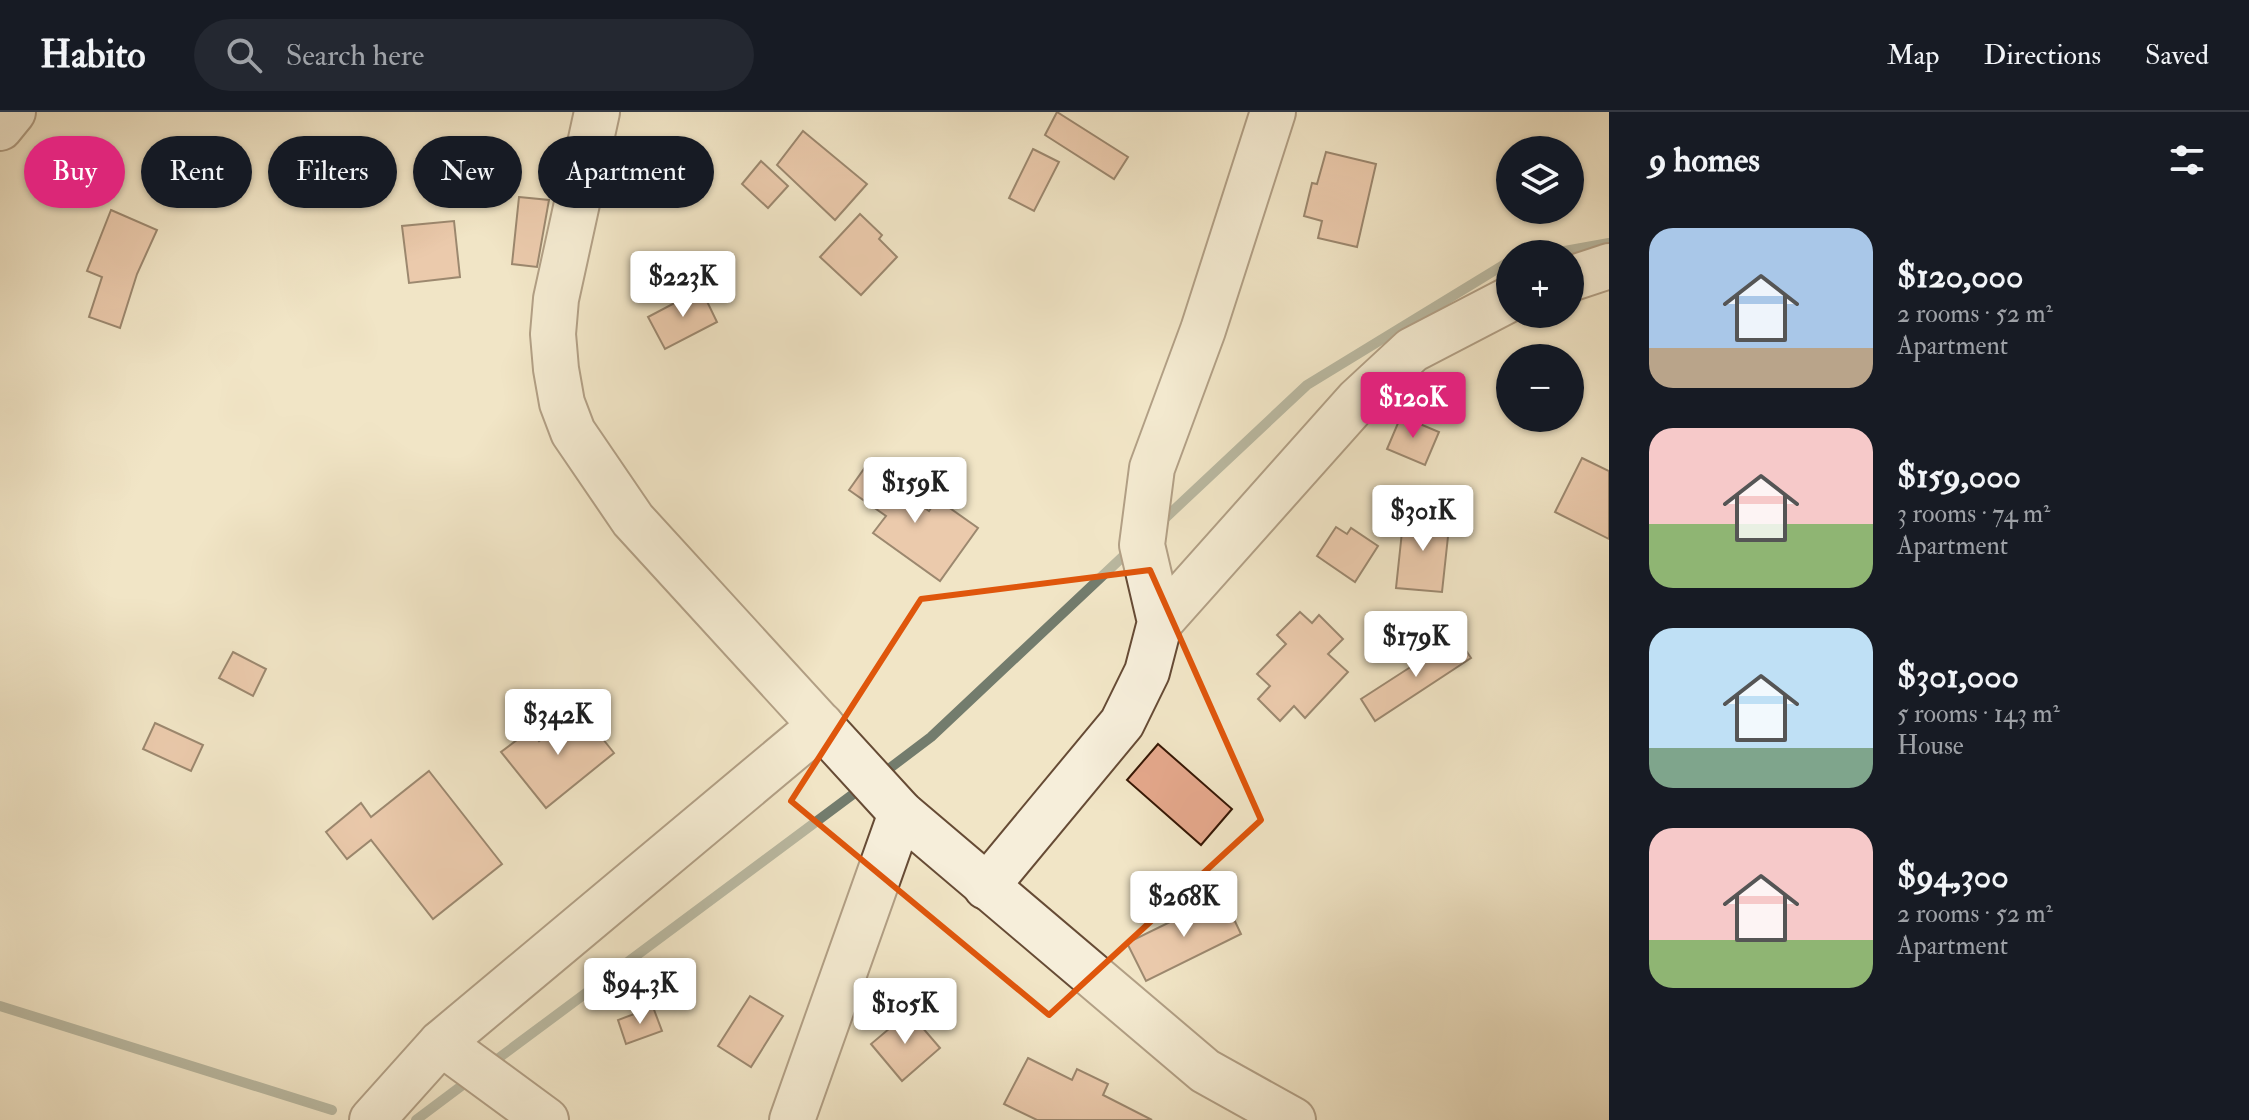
<!DOCTYPE html>
<meta charset="utf-8">
<style>
body{margin:0;font-family:"IM FELL Double Pica",serif;background:#242831;color:#f1f3f6;height:100vh;display:flex;flex-direction:column;font-size:30px;white-space:nowrap}
*{box-sizing:border-box;margin:0}
p{font-size:26px;color:#9ea1a6}
.icon{flex:none;width:44px;height:44px;fill:none;stroke:currentColor;stroke-width:2;stroke-linecap:round;stroke-linejoin:round}
.map{position:relative;flex:1;overflow:hidden}
.sheet{display:flex;flex-direction:column;background:#171b24;width:640px}
.sheet>*{flex:none}
.guide{position:absolute;left:24px;top:24px;width:760px;height:72px;display:flex;gap:16px}
.tools{position:absolute;left:1496px;top:24px;display:grid;gap:16px}
.tools a{display:grid;place-items:center;width:88px;height:88px;border-radius:50%;background:#171b24;box-shadow:0 2px 6px #0004;font-size:40px}
.price{position:absolute;translate:-50% -68px;padding:0 18px;border-radius:8px;background:#fff;color:#222;font-size:26px;line-height:52px;filter:drop-shadow(0 2px 4px #0008)}
.price::after{content:'';position:absolute;left:50%;top:48px;width:24px;height:18px;margin-left:-12px;background:inherit;clip-path:polygon(0 0,100% 0,50% 100%)}
.price.current{background:#db2777;color:#fff}
ul{padding:0;list-style:none}
li{display:flex;align-items:center;gap:24px;height:200px;padding:0 40px}
li span{display:grid;place-items:center;flex:none;width:224px;height:160px;border-radius:24px;color:#555}
li>.icon{margin-inline-start:auto}
span .icon{width:96px;height:96px;fill:#fffc;stroke-width:1}
li b{font-size:34px}
h2{display:flex;justify-content:space-between;align-items:center;height:96px;padding:0 40px;font-size:34px}
.pill{padding:0 28px;border-radius:36px;background:#171b24;box-shadow:0 2px 6px #0004;font-size:28px;line-height:72px}
.pill.current{background:#db2777;color:#fff}
header{display:flex;align-items:center;gap:48px;box-sizing:border-box;height:112px;padding:0 40px;background:#171b24;border-bottom:2px solid #363941}
header strong{font-size:38px}
nav{display:flex;gap:44px;margin-inline-start:auto;font-size:28px}
.search{width:560px;height:72px;background:#242831;display:flex;align-items:center;gap:20px;box-sizing:border-box;padding:0 28px;border-radius:44px;color:#9ea1a6;font-size:30px}
main{display:flex;flex:1;min-height:0}
.map>svg:first-child{display:block}
.lines{fill:none;stroke-linecap:round;stroke-linejoin:round}
.stream{stroke:#737c6d;stroke-width:10}
.building{fill:#e5a88c;stroke:#371805;stroke-width:2}
.minor-casing{stroke:#664b35;stroke-width:48}
.minor{stroke:#f6eeda;stroke-width:44}
.marked{fill:none;stroke:#df560c;stroke-width:6;stroke-linejoin:round}
</style>
<header>
<strong>Habito</strong>
<div class="search"><svg class="icon" aria-label="search" viewBox="0 0 24 24"><circle cx="10" cy="10" r="6"/><path d="M15 15l6 6"/></svg>Search here</div>
<nav><a>Map</a><a>Directions</a><a>Saved</a></nav>
</header>
<main>
<div class="map">
<svg width="1609" height="1008" viewBox="0 0 1609 1008">
<rect width="100%" height="100%" fill="#f1e5c6"/>
<filter id="stains"><feTurbulence type="fractalNoise" baseFrequency=".0025" numOctaves="4"/><feColorMatrix values="0 0 0 0 .2 0 0 0 0 .09 0 0 0 0 .02 0 0 0 .5 -.17"/></filter>
<radialGradient id="worn" r=".72"><stop offset=".6" stop-color="#630" stop-opacity="0"/><stop offset="1" stop-color="#630" stop-opacity=".3"/></radialGradient>
<g class="lines">
<!-- stream -->
<g class="stream">
<path d="M1548 142 1609 131"/>
<path d="M1161 410 1307 273 1510 149"/>
<path d="M890 656 931 625 1131 437"/>
<path d="M0 894 332 998"/>
<path d="M488 954 856 680"/>
<path d="M416 1008 472 966"/>
</g>
</g>
<!-- building -->
<g class="building">
<path d="M1057 0 1128 45 1114 67 1045 23Z"/>
<path d="M803 19 867 72 835 108 777 53Z"/>
<path d="M1033 37 1059 50 1034 99 1009 86Z"/>
<path d="M1326 40 1376 52 1357 135 1318 126 1322 109 1304 104 1312 71 1317 72Z"/>
<path d="M761 49 788 74 768 96 742 72Z"/>
<path d="M519 85 549 88 537 155 512 152Z"/>
<path d="M111 98 157 118 137 162 120 216 89 205 102 165 87 159Z"/>
<path d="M860 102 882 123 879 127 897 145 861 183 820 145Z"/>
<path d="M454 109 460 165 409 171 402 114Z"/>
<path d="M701 177 717 210 665 237 648 205Z"/>
<path d="M1401 304 1439 320 1425 353 1387 337Z"/>
<path d="M1582 346 1609 359V427L1555 400Z"/>
<path d="M866 354 929 399 937 387 978 416 940 469 873 421 886 404 849 378Z"/>
<path d="M1404 401 1450 406 1442 480 1396 476Z"/>
<path d="M1336 415 1347 422 1351 416 1378 434 1355 470 1317 444Z"/>
<path d="M1300 500 1312 511 1319 503 1343 527 1328 542 1348 560 1305 606 1294 594 1280 609 1258 587 1270 574 1257 562 1286 532 1277 523Z"/>
<path d="M1457 525 1471 546 1375 609 1361 587Z"/>
<path d="M233 540 266 557 253 584 219 566Z"/>
<path d="M579 597 614 641 546 696 501 640 530 618 539 629Z"/>
<path d="M155 611 203 633 191 659 143 637Z"/>
<path d="M1158 632 1232 697 1201 733 1127 668Z"/>
<path d="M429 659 502 752 433 807 371 728 347 747 326 720 361 691 371 705Z"/>
<path d="M1223 784 1241 822 1146 869 1127 831Z"/>
<path d="M750 884 783 904 751 955 718 934Z"/>
<path d="M653 895 662 919 626 932 618 908Z"/>
<path d="M909 900 940 936 902 969 871 932Z"/>
<path d="M1028 946 1072 968 1077 957 1108 972 1103 983 1152 1008H1037L1004 992Z"/>
</g>
<g class="lines">
<defs>
<g id="minor">
<path d="M597 0 556 187 553 222 556 257 562 291 573 320 633 408 901 701 1205 959 1293 1008"/>
<path d="M0 16 13 0"/>
<path d="M1570 167 1609 154"/>
<path d="M1160 510 1358 288 1412 238 1510 187"/>
<path d="M986 775 1122 611 1147 560 1160 510 1142 433 1152 356 1203 218 1273 0"/>
<path d="M441 931 546 1008"/>
<path d="M372 1008 441 931 821 613"/>
<path d="M792 1008 901 701"/>
</g>
</defs>
<!-- minor casing -->
<use href="#minor" class="minor-casing"/>
<!-- minor -->
<use href="#minor" class="minor"/>
</g>
<!-- marked area -->
<path d="M0 0H1609V1008H0ZM1150 458 1261 708 1049 903 791 689 921 487Z" fill="#f1e5c6" fill-opacity=".55" fill-rule="evenodd"/>
<path class="marked" d="M1150 458 1261 708 1049 903 791 689 921 487Z"/>
<rect width="100%" height="100%" filter="url(#stains)"/>
<rect width="100%" height="100%" fill="url(#worn)"/>
</svg>
<div class="tools">
<a><svg class="icon" aria-label="layers" viewBox="0 0 24 24"><path d="M12 4l9 5-9 5-9-5zM3 14l9 5 9-5"/></svg></a>
<a>+</a>
<a>−</a>
</div>
<b class="price" style="left:683px;top:207px">$223K</b>
<b class="price current" style="left:1413px;top:328px">$120K</b>
<b class="price" style="left:915px;top:413px">$159K</b>
<b class="price" style="left:1423px;top:441px">$301K</b>
<b class="price" style="left:1416px;top:567px">$179K</b>
<b class="price" style="left:558px;top:645px">$342K</b>
<b class="price" style="left:1184px;top:827px">$268K</b>
<b class="price" style="left:640px;top:914px">$94.3K</b>
<b class="price" style="left:905px;top:934px">$105K</b>
<div class="guide">
<a class="pill current">Buy</a>
<a class="pill">Rent</a>
<a class="pill">Filters</a>
<a class="pill">New</a>
<a class="pill">Apartment</a>
</div>
</div>
<section class="sheet">
<h2>9 homes<svg class="icon" aria-label="filters" viewBox="0 0 24 24"><path d="M4 7h16M4 17h16"/><circle cx="9" cy="7" r="2"/><circle cx="15" cy="17" r="2"/></svg></h2>
<ul>
<li><span style="background:linear-gradient(#a9c7e8 75%,#b9a48a 0)"><svg class="icon" aria-label="home" viewBox="0 0 24 24"><path d="M3 11l9-7 9 7M6 9v11h12V9"/></svg></span><div><b>$120,000</b><p>2 rooms · 52 m²</p><p>Apartment</p></div></li>
<li><span style="background:linear-gradient(#f6c9c9 60%,#8fb573 0)"><svg class="icon" aria-label="home" viewBox="0 0 24 24"><path d="M3 11l9-7 9 7M6 9v11h12V9"/></svg></span><div><b>$159,000</b><p>3 rooms · 74 m²</p><p>Apartment</p></div></li>
<li><span style="background:linear-gradient(#bfe0f5 75%,#7fa58c 0)"><svg class="icon" aria-label="home" viewBox="0 0 24 24"><path d="M3 11l9-7 9 7M6 9v11h12V9"/></svg></span><div><b>$301,000</b><p>5 rooms · 143 m²</p><p>House</p></div></li>
<li><span style="background:linear-gradient(#f6c9c9 70%,#8fb573 0)"><svg class="icon" aria-label="home" viewBox="0 0 24 24"><path d="M3 11l9-7 9 7M6 9v11h12V9"/></svg></span><div><b>$94,300</b><p>2 rooms · 52 m²</p><p>Apartment</p></div></li>
</ul>
</section>
</main>
